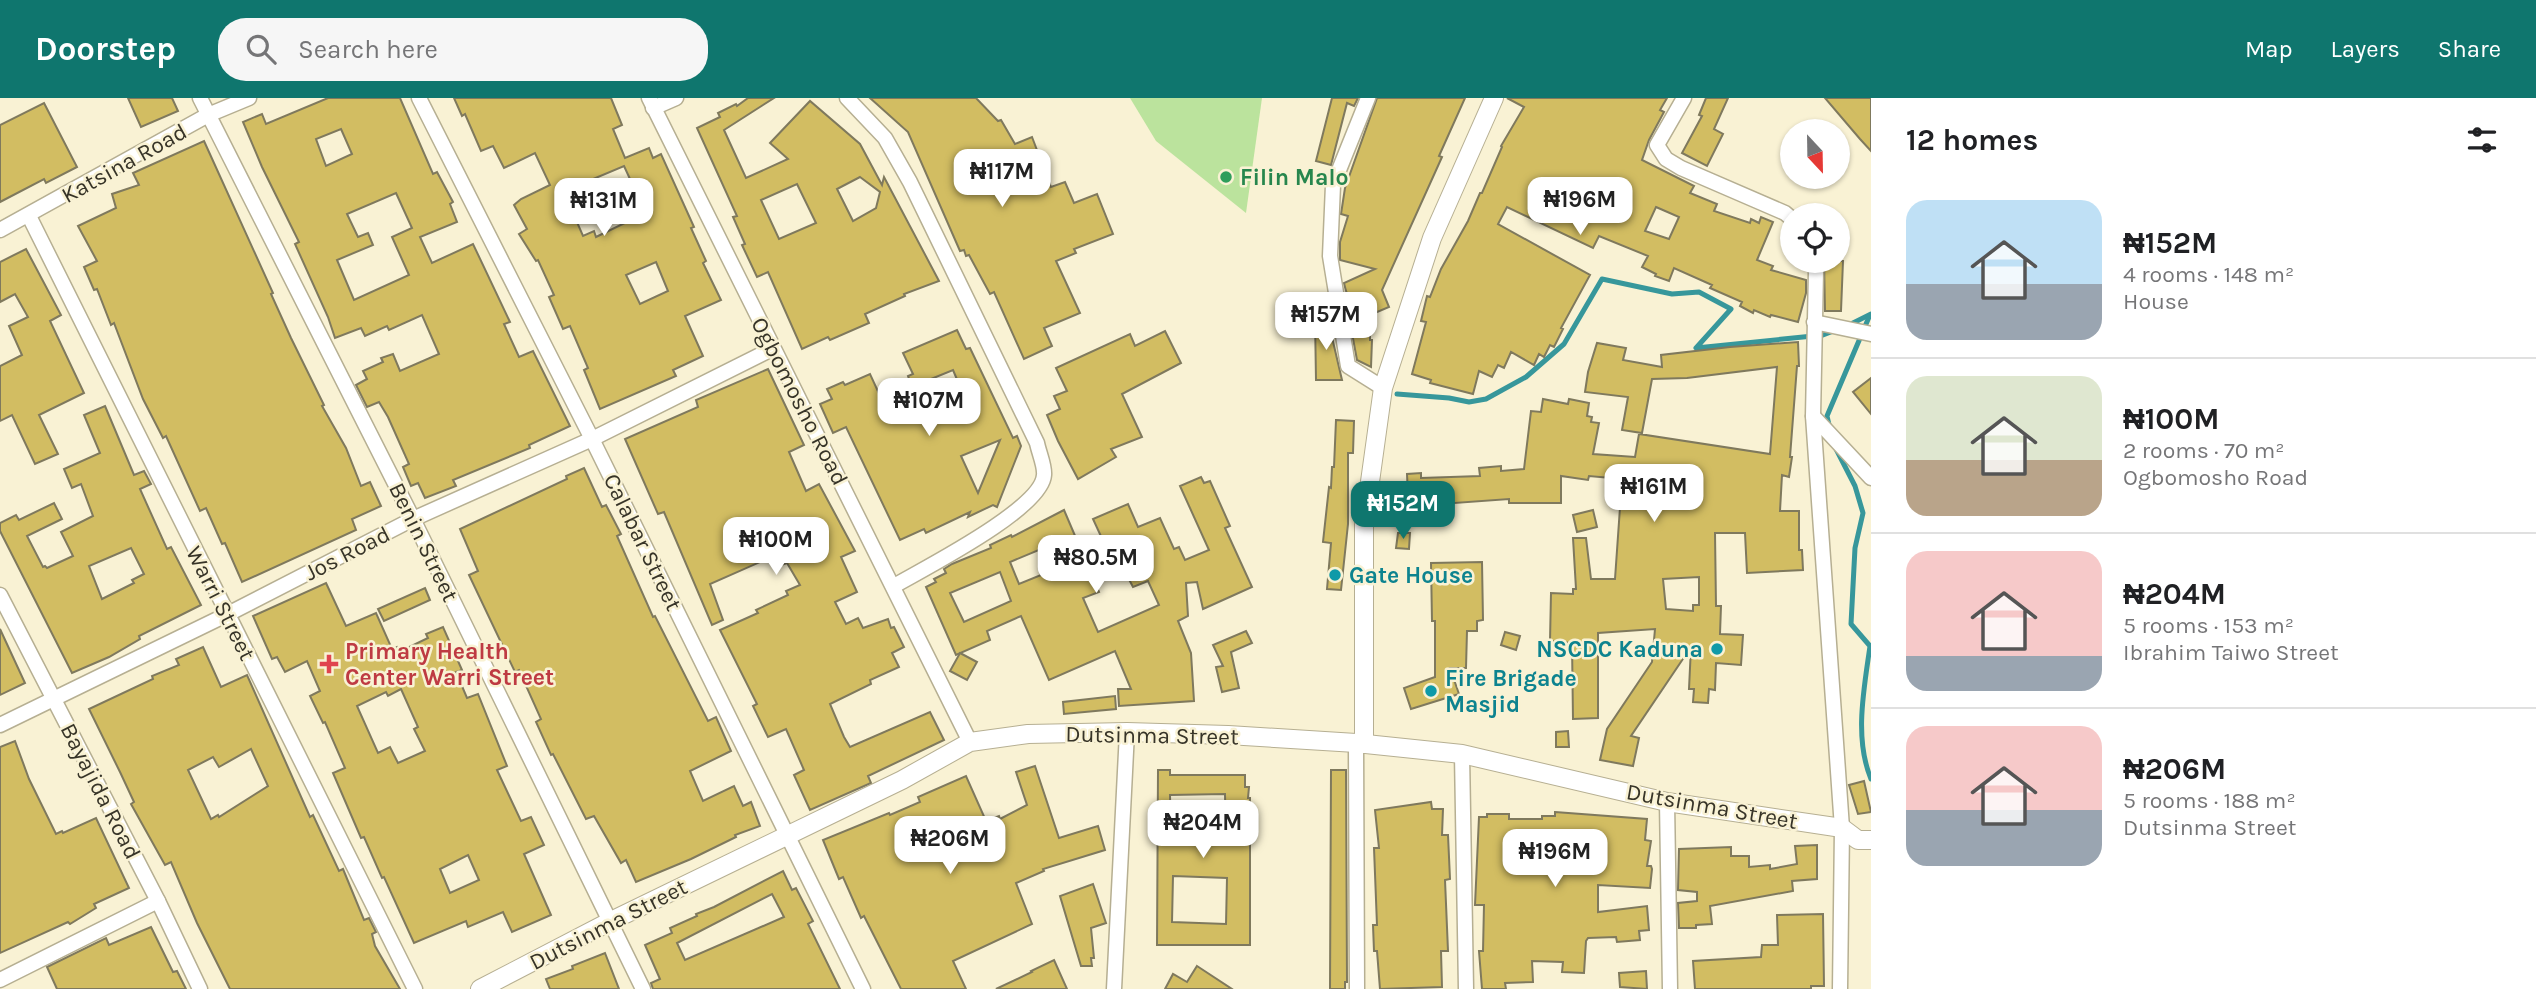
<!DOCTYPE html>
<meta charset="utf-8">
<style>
body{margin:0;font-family:Karla,sans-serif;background:#f6f6f6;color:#202124;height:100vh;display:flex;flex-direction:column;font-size:26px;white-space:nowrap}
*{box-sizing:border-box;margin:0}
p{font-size:23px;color:#757577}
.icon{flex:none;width:38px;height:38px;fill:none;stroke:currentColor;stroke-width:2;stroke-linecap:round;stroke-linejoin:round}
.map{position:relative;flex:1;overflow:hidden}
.details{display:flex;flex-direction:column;background:#fff;width:665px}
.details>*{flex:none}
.needle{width:46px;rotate:158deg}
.tools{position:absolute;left:1780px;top:21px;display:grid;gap:14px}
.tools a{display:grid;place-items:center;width:70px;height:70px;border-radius:50%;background:#fff;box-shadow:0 2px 5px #0004;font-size:35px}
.price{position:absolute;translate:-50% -60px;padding:0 16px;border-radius:14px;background:#fff;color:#222;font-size:23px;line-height:46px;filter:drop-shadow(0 2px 4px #0008)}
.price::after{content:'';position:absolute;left:50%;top:42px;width:21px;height:16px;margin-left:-10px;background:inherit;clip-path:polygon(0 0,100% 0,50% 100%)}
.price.active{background:#0f766e;color:#fff}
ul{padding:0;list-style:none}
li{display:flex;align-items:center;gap:21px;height:175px;padding:0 35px}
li+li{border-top:2px solid #e0e0e0}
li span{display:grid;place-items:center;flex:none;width:196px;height:140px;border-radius:21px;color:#555}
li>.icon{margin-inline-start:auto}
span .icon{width:84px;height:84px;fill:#fffc;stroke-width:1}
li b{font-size:30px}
h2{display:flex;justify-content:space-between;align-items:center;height:84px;padding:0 35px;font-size:30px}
header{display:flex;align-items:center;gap:42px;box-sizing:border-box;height:98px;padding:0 35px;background:#0f766e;color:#fff}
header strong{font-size:33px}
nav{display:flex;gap:38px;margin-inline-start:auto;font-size:24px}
.search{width:490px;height:63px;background:#f6f6f6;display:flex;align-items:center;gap:18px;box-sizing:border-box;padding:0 24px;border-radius:28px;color:#757577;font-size:26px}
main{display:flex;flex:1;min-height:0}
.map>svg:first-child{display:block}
.green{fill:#bbe39d}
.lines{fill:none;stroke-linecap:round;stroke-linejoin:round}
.stream{stroke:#37979b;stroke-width:5}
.building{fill:#d2bd62;stroke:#7f795d;stroke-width:2;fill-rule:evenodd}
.minor-casing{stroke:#b6af92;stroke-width:17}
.tertiary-casing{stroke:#b6af92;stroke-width:20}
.minor{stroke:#fff;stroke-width:14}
.tertiary{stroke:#fff;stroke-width:18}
.leisure-dot{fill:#2e9e5b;stroke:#f9f2d4;stroke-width:2.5}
.culture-dot{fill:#0f9aa8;stroke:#f9f2d4;stroke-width:2.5}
.health-dot{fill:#e0444e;stroke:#f9f2d4;stroke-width:2.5}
.labels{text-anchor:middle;stroke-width:5;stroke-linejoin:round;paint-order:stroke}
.street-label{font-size:23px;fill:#373428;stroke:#f9f2d4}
.leisure-label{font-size:23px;font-weight:bold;fill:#27864d;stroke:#f9f2d4;text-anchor:start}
.culture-label{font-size:23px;font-weight:bold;fill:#0d838f;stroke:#f9f2d4;text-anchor:start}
.health-label{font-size:23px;font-weight:bold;fill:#be3a42;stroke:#f9f2d4;text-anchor:start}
</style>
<header>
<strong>Doorstep</strong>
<div class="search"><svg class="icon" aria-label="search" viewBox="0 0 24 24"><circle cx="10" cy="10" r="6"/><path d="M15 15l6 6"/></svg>Search here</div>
<nav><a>Map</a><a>Layers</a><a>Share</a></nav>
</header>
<main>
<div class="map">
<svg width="1871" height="891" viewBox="0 0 1871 891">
<rect width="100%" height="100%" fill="#f9f2d4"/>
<!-- green -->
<path class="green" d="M1130 0H1262L1246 115 1156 43Z"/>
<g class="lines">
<!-- stream -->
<g class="stream">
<path d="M1849 227 1871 216"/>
<path d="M1397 296 1449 300 1469 304 1486 301 1526 279 1564 246 1602 181 1672 196 1699 194 1731 211 1696 250 1823 237 1836 232"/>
<path d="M1830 331 1827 318 1869 219"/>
<path d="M1834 347 1855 388 1863 415 1855 450 1851 526 1870 548C1864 591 1854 640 1871 681"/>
</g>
</g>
<!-- building -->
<g class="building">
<path d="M128 0H172L178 13 141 29Z"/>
<path d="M328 0H400L433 76 437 74 453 104 450 106 457 124 420 139 432 165 473 146 510 224 504 226 519 259 533 253 570 328 529 347 530 350 453 382 456 388 425 400 418 385 411 388 403 369 409 366 388 319 379 304 367 309 356 287 367 281 363 273 383 264 381 260 393 256 400 273 439 256 422 217 389 232 387 228 365 238 361 230 335 240 328 219 295 146 299 144 262 69 243 24 262 16 266 26ZM341 31 352 56 326 68 316 41ZM396 95 412 130 392 139 409 177 354 202 337 162 373 147 368 135 358 139 347 116Z"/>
<path d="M454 0H611L622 27 613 31 625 60 649 50 653 60 661 56 694 129 691 130 706 163 703 165 721 202 685 218 703 258 673 272 676 278 600 311 584 272 588 270 570 228 563 231 549 199 554 197 538 162 536 163 519 136 527 131 514 107 521 101 550 87 535 55 504 70 493 48 481 53 465 16 462 18ZM624 68 636 94 622 99 631 122 596 139 594 133 583 138 573 115 579 112 573 97 577 95 574 89ZM656 164 668 193 640 206 626 177Z"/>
<path d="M748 0H774L724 32 746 80 788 61 770 45 810 3 860 46 882 87 884 79 939 183 904 196 905 198 865 216 869 225 830 242 828 239 802 251 768 174 757 179 742 147 745 146 733 119 737 118 697 30 720 19 718 15 736 6 737 8ZM860 79 880 94 876 110 853 123 837 91ZM797 86 816 125 779 141 761 102Z"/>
<path d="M870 0H976L998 23 1001 22 1015 46 1032 39 1051 89 1065 84 1074 105 1097 96 1113 136 1074 151 1076 155 1056 163 1080 215 1044 230 1052 248 1024 261 994 194 990 196 969 157 966 158 964 152 960 153 908 34Z"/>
<path d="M1332 0H1358L1354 8 1347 5 1331 67 1316 63Z"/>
<path d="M1377 0H1465L1439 58 1442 59 1382 192 1389 209 1370 217V242H1372L1371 269 1357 262 1352 235 1364 236 1346 193 1344 185 1375 171 1340 162V144L1348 118 1341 116 1345 90Z"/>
<path d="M1507 0H1667L1660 12 1664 14 1649 42 1642 62 1694 88 1690 95 1717 106 1714 113 1750 125 1751 121 1759 125 1761 119 1773 124 1757 162 1773 168 1771 172 1806 182V195L1798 224 1771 217 1770 219 1754 212 1753 215 1740 208 1742 204 1710 190 1712 187 1674 170 1669 183 1655 178 1656 176 1642 169 1648 158 1599 138 1593 150 1507 109 1498 126 1590 177 1561 230 1563 231 1554 249 1550 247 1544 259 1539 256 1534 267 1511 254 1504 270 1498 267 1492 279 1479 273 1473 296 1430 285 1431 282 1412 276 1426 224 1421 223 1427 198 1430 199 1441 171 1468 123 1480 95H1482L1502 49 1501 48 1524 9ZM1656 109 1679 119 1669 141 1645 133Z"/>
<path d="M1706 0H1728L1714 31 1723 36 1707 68 1682 55 1702 18 1699 17Z"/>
<path d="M1825 0H1871V53L1860 41Z"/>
<path d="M44 5 77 69 46 85 44 81 0 104V27Z"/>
<path d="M204 43 273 195 271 196 291 240 324 307 322 308 346 350 361 388 370 384 381 408 352 421 356 432 242 484 225 445 222 446 206 410 200 413 166 338 163 340 143 301 114 225 111 227 97 191 94 192 84 169 97 163 78 128 116 110 112 96 139 87 133 75Z"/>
<path d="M26 151 61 217 50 223 84 295 39 317 58 356 35 366 12 317 0 323V268L22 257 9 228 28 219 15 196 0 204V164Z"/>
<path d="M1824 163H1843L1841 213H1825Z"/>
<path d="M1315 220H1330L1331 235 1342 282H1316Z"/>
<path d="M957 232 966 251 970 250 1013 340 1017 338 1021 348 997 409 993 407 968 419 970 414 926 435 924 431 900 442 846 329 833 335 820 306 832 301 827 291 843 284 845 287 870 276 881 300 911 286 908 278 913 276 903 255ZM953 272 969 310 947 319 926 283ZM1000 342 978 395 961 358Z"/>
<path d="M1165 233 1181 265 1122 296 1142 339 1111 351 1116 359 1078 381 1058 343 1047 317 1060 311 1054 298 1067 293 1056 270 1130 236 1135 248Z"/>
<path d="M1798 244 1799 268H1797L1790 359H1792L1789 379 1782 377 1780 413H1799V452H1802L1803 472 1747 475 1745 435H1715L1716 508H1721L1720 536 1743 537 1741 567 1716 565 1715 592 1709 591 1708 605 1693 604 1694 591H1689L1691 549 1631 638 1639 640 1633 668 1600 662 1607 631 1652 564 1655 531 1598 535V620L1573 621 1572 545 1550 543 1551 495 1573 496V491H1576L1573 440H1586L1591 481H1615L1622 381 1589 378 1588 382 1561 378V405H1509V401L1441 406V395L1408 398 1407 376 1421 375V380L1480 378 1479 370 1501 368V373L1524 371 1531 313 1541 314 1543 301 1568 306 1569 301 1589 305 1587 318 1592 319 1591 324 1599 325 1593 356 1635 359 1639 336 1770 356 1777 269 1687 280 1652 281 1642 335 1622 332 1628 299 1585 294 1588 274 1597 245 1626 250 1623 262 1662 269 1661 257 1730 249ZM1699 479V507H1693V513L1666 511 1663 481Z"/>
<path d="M768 271 804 347 789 354 806 393 819 386 855 453 841 459 857 494 835 504 846 526 858 520 863 530 888 521 891 530 894 529 904 549 892 555 899 569 870 582 871 586 830 606 844 639 850 649 930 614 944 642 868 678 871 685 810 712 794 677 804 672 786 631 768 639 753 608 757 606 720 532 758 515 756 512 788 497 786 493 800 487 787 465 781 467 776 457 710 486 723 522 712 527 664 414 658 416 625 341 698 309 696 302Z"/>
<path d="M1871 280V316L1853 294Z"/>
<path d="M105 308 134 377 144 373 151 386 140 391 167 451 171 449 201 507 139 538 140 541 109 559 72 575 0 433V425L16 417 19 422 54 405 62 421 27 438 43 469 45 468 47 470 73 458 61 434 93 418 81 386 72 390 64 371 100 355 84 317ZM131 450 144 476 132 482 134 485 102 501 89 468Z"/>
<path d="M1336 322 1354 323 1353 355H1348V426L1341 492 1327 491 1331 445 1323 444 1329 389 1331 390 1332 369H1334Z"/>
<path d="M584 370 602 409 606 407 621 436 617 438 653 519 655 518 708 623 716 619 731 653 690 673 703 703 734 688 743 708 751 704 760 728 735 737 736 739 691 761 636 784 626 762 621 765 594 718 586 721 553 656 551 657 536 624 541 621 519 572 515 574 469 477 478 473 460 431 567 381 566 378Z"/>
<path d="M1201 379 1204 385 1210 383 1230 428 1225 430 1252 489 1203 511 1197 484 1186 485 1188 518 1178 523 1191 555 1194 603 1119 608 1118 591H1131L1115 553 1049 582 1021 518 987 533 990 542 956 557 926 489 936 484 934 481 946 475 944 471 952 466 991 450 990 447 1011 437 1012 439 1064 412 1099 494 1083 500 1098 534 1159 507 1148 483 1133 489 1122 468 1116 471 1093 421 1128 406 1138 429 1160 420 1174 451 1179 449 1185 462 1209 452 1180 388ZM1041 451 1051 473 1019 486 1010 464ZM1000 474 1011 503 964 524 950 495Z"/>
<path d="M1593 412 1597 429 1577 434 1573 417Z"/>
<path d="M1398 435H1410L1409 451 1396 450Z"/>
<path d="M1482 464 1483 522 1477 523V533H1467L1466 570H1450L1459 596 1411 611 1404 590 1435 579V523H1432L1431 465Z"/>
<path d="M326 485 346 528 376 515 392 551 397 549 399 554 428 540 426 536 443 529 462 572 456 574 467 600 478 596 507 668 497 672 521 723 531 719 544 747 524 756 551 817 512 834 503 814 468 829 466 823 414 845 384 779 382 780 364 739 361 740 333 675 345 670 325 624 323 625 310 598 320 593 307 563 285 574 277 559 272 561 253 518ZM401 591 418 629 414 631 425 653 398 665 390 649 378 655 357 608 386 594 388 598ZM468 757 479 782 450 795 440 771Z"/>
<path d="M425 490 430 502 384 523 378 511Z"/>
<path d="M0 531 25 585 0 597Z"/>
<path d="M1246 533 1252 545 1231 554 1239 590 1222 594 1216 569 1223 568 1213 547Z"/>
<path d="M1505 534 1520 538 1516 552 1501 547Z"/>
<path d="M203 549 221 589 247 577 310 719 313 717 339 773 343 771 364 822 369 820 376 834 372 836 375 848 400 891H230L197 825 171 764 165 767 131 706 134 704 120 674 89 611 153 581 152 578 179 567 176 561ZM251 651 268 688 219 719 218 717 211 721 188 672 213 659 219 669Z"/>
<path d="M960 555 977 564 967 582 950 573Z"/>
<path d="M1115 598 1116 611 1064 616 1063 604Z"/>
<path d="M1568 633 1569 649H1556V634Z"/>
<path d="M15 643 29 681 56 736 62 733 63 735 96 720 129 790 94 806 96 810 70 826 68 824 0 855V649Z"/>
<path d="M1035 668 1059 740 1098 728 1105 752 1043 771 1044 773 1016 785 1032 826 953 863 966 891H901L864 818 861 820 843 779 839 781 823 742 889 715 890 717 920 704 918 699 966 678 986 723 999 718 1000 721 1027 707 1016 674Z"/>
<path d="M1158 672H1170V677H1245V689H1249L1248 700H1250V847H1157ZM1225 696 1226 742 1171 743 1170 697ZM1173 778 1227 780 1226 826 1172 824Z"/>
<path d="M1331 672H1346L1347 884H1345V891H1330Z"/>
<path d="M1864 683 1871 714 1858 716 1849 687Z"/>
<path d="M1431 704 1432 711H1443L1442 737H1448L1450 781 1445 782 1448 853H1441L1442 889 1380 891 1377 853H1374L1373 827H1377L1374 750H1379L1375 712Z"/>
<path d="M1555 714 1647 721 1645 742 1651 743 1647 768H1651L1652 771 1650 790 1598 787V814L1647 808 1649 832 1639 833 1640 842 1617 844 1616 839 1588 840 1586 843 1584 875 1562 874 1563 864 1532 863 1533 884 1505 885 1506 891H1482L1479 853H1483L1484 807H1475L1479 719H1487V716H1509V721H1542V718H1555Z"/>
<path d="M1817 747V781L1792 783 1793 793 1710 808 1712 826 1696 827V830H1679L1678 805 1697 803V794L1678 792 1679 751 1731 749V758H1749V769L1770 767V771L1797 766 1795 748Z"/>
<path d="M783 773 792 792 796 790 813 823 808 826 840 891H653L651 885 660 881 645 847 672 835 670 830 697 818 696 816 714 809ZM772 796 784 819 685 862 677 845Z"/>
<path d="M1093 786 1106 825 1091 830 1094 860H1091L1092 868H1081L1060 798Z"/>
<path d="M1823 816 1824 888H1811V891H1695L1693 863 1761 859 1762 847H1778L1777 817Z"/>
<path d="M151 829 173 874 177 873 186 891H57L47 869 106 840 109 847Z"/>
<path d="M605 855 619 891H550L546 881 573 871 572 868Z"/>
<path d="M1054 862 1067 891H996L1032 874 1031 873Z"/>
<path d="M1197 868 1232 891H1165L1173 876 1187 884Z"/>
<path d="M1646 873 1647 891 1620 889 1619 875Z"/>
</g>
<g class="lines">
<defs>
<g id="minor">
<path d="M200 0 413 421 643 891"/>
<path d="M419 0 592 341 863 891"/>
<path d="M649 0 970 644"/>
<path d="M847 0 885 40 910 84 1037 345C1039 355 1045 368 1044 377 1042 411 923 471 894 488"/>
<path d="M1368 0 1333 87 1330 158 1348 268 1383 290"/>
<path d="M1684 0 1657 47 1666 61 1681 70 1785 115 1792 121"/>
<path d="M653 10 676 0"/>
<path d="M29 118 415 891"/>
<path d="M0 132 208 17 249 0"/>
<path d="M1814 163 1816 173 1813 318 1842 730 1840 891"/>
<path d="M1814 224 1871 236"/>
<path d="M1813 318 1871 380"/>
<path d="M0 497 158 803 200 891"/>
<path d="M0 627 226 517 413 421 592 341 772 251"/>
<path d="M1356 645 1357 891"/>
<path d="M1462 656 1466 891"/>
<path d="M1667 704 1670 891"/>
<path d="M0 882 158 803"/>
<path d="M1114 891 1127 634"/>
</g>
<g id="tertiary">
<path d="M1364 646V427L1383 290 1432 140 1494 0"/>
<path d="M480 891 611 823 902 682 970 644 1028 636 1127 634 1228 637 1356 645 1462 656 1667 704 1842 730 1858 742H1871"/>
</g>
</defs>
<!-- minor casing -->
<use href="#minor" class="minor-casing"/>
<!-- tertiary casing -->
<use href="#tertiary" class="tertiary-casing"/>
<!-- minor -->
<use href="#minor" class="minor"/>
<!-- tertiary -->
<use href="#tertiary" class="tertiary"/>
</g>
<!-- markers -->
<circle class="leisure-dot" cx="1226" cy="79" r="7"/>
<g class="culture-dot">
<circle cx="1335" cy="477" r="7"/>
<circle cx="1717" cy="551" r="7"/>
<circle cx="1431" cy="593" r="7"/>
</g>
<path class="health-dot" d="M325.5 555.5h7v7h7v7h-7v7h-7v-7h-7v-7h7z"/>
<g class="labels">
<!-- street labels -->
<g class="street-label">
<text transform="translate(124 65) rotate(-29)" y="8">Katsina Road</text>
<text transform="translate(800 303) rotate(63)" y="8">Ogbomosho Road</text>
<text transform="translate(424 444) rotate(64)" y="8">Benin Street</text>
<text transform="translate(643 444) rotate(64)" y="8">Calabar Street</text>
<text transform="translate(347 455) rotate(-27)" y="8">Jos Road</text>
<text transform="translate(221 505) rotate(63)" y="8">Warri Street</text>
<text transform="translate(1152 637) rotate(1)" y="8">Dutsinma Street</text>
<text transform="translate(101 693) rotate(63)" y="8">Bayajida Road</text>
<text transform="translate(1712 708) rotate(10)" y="8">Dutsinma Street</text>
<text transform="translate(608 826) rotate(-27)" y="8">Dutsinma Street</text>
</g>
<!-- leisure labels -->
<g class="leisure-label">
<text x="1240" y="87">Filin Malo</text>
</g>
<!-- culture labels -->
<g class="culture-label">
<text x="1349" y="485">Gate House</text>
<text x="1703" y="559" text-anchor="end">NSCDC Kaduna</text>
<text x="1445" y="588">Fire Brigade<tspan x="1445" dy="26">Masjid</tspan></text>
</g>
<!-- health labels -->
<g class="health-label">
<text x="345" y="561">Primary Health<tspan x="345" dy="26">Center Warri Street</tspan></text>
</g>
</g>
</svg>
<div class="tools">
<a><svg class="needle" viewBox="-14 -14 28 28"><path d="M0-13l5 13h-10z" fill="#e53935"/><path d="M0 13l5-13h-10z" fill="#757577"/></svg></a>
<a><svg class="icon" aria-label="locate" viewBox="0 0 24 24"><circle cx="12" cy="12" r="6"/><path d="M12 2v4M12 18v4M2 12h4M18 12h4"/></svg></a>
</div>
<b class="price" style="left:1002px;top:111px">₦117M</b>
<b class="price" style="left:1580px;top:139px">₦196M</b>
<b class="price" style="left:604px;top:140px">₦131M</b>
<b class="price" style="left:1326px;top:254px">₦157M</b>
<b class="price" style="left:929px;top:340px">₦107M</b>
<b class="price" style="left:1654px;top:426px">₦161M</b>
<b class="price active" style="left:1403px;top:443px">₦152M</b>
<b class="price" style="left:776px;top:479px">₦100M</b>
<b class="price" style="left:1096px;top:497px">₦80.5M</b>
<b class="price" style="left:1203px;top:762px">₦204M</b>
<b class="price" style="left:950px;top:778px">₦206M</b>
<b class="price" style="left:1555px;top:791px">₦196M</b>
</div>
<section class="details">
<h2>12 homes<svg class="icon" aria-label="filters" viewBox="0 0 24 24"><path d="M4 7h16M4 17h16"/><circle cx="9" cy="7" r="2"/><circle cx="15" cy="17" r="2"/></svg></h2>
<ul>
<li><span style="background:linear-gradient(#bfe0f5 60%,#9aa5b1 0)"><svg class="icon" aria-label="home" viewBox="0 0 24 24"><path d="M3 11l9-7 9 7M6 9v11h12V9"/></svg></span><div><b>₦152M</b><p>4 rooms · 148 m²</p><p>House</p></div></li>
<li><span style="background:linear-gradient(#dfe7d0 60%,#b9a48a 0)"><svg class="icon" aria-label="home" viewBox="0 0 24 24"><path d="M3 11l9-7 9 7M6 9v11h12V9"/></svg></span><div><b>₦100M</b><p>2 rooms · 70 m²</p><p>Ogbomosho Road</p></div></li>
<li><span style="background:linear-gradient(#f6c9c9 75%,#9aa5b1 0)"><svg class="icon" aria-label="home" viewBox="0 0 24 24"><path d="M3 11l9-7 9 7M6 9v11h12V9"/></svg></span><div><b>₦204M</b><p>5 rooms · 153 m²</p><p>Ibrahim Taiwo Street</p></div></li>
<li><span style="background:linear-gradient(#f6c9c9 60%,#9aa5b1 0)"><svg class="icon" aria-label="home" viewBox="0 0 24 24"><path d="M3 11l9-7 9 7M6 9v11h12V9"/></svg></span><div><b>₦206M</b><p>5 rooms · 188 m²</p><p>Dutsinma Street</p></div></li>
</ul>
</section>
</main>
